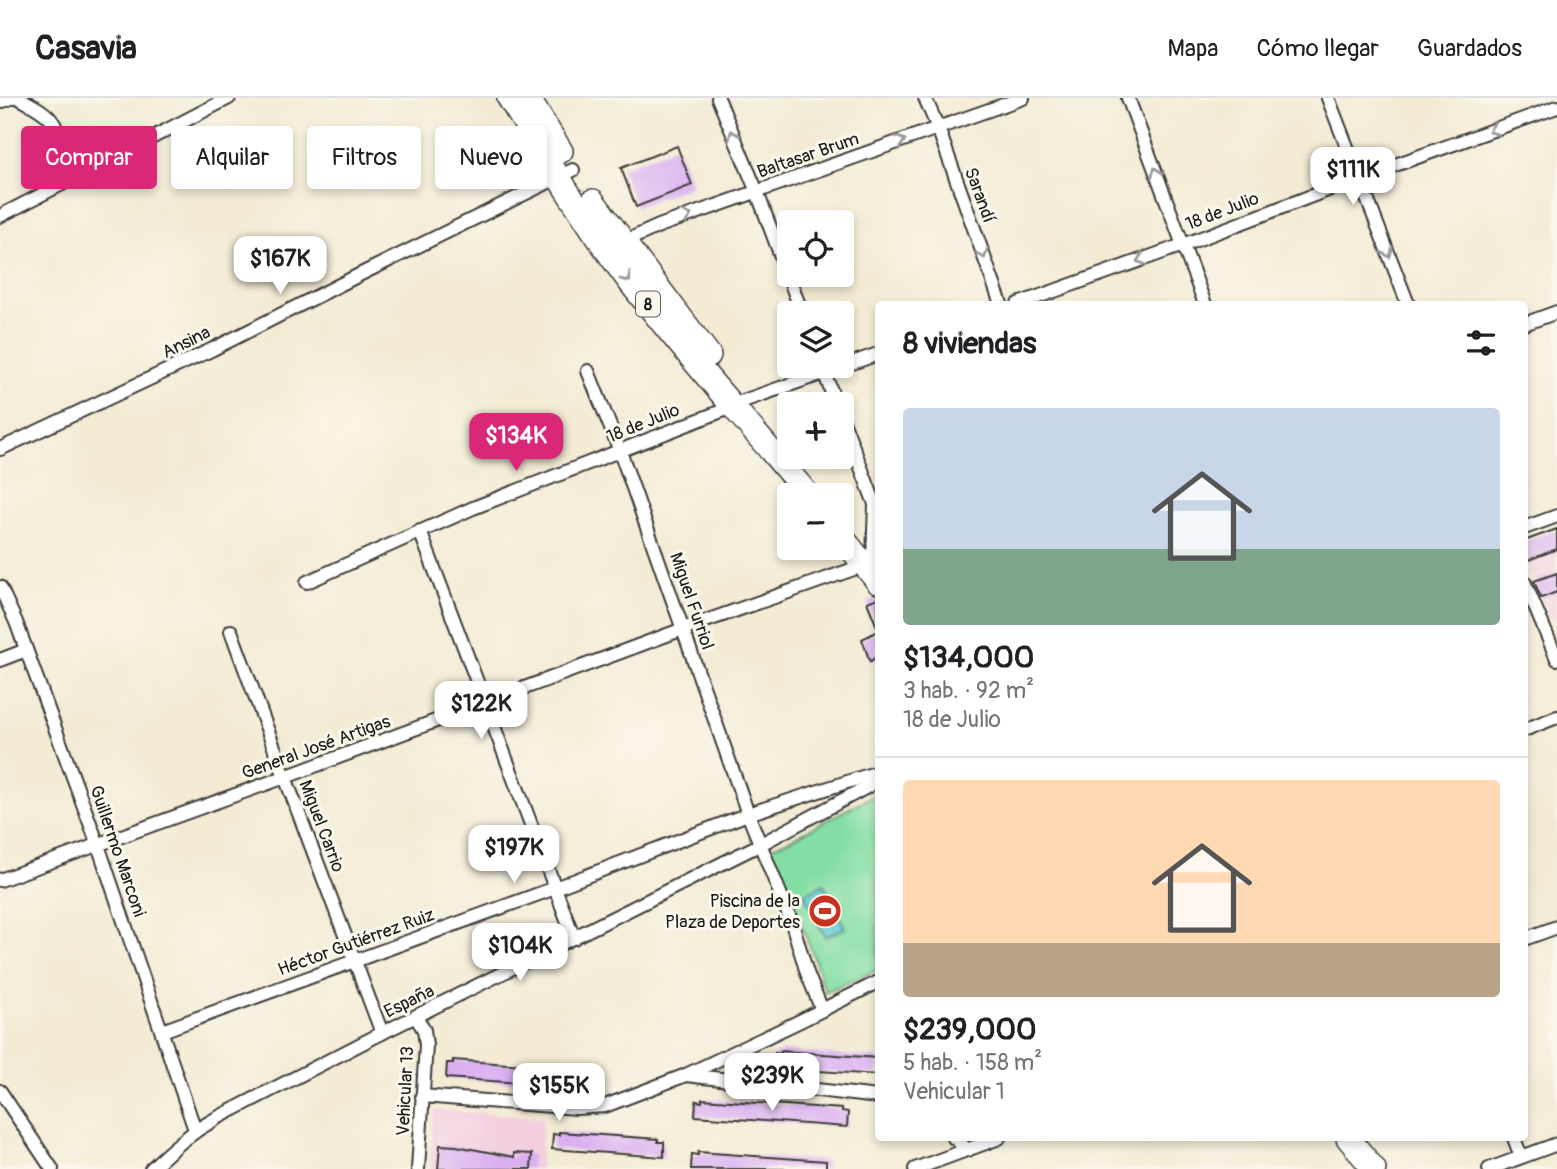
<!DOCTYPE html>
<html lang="es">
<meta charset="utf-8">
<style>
body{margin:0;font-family:Pangolin,sans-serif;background:#f6f6f6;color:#202124;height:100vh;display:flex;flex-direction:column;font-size:26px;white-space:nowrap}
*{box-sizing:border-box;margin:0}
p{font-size:23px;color:#757577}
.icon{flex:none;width:38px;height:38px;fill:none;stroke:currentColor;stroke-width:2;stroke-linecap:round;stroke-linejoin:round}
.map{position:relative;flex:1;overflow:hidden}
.panel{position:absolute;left:875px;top:203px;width:653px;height:840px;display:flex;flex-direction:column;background:#fff;border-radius:7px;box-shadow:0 4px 10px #0003}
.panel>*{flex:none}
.top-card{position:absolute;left:21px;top:28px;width:665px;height:63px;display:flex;gap:14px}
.buttons{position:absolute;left:777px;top:112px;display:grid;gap:14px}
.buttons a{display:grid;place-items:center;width:77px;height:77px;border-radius:7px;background:#fff;box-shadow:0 4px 10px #0003;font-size:35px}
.price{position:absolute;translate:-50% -60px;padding:0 16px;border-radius:14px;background:#fff;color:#222;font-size:23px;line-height:46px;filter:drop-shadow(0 2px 4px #0008)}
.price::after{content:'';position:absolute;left:50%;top:42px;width:21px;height:16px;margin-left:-10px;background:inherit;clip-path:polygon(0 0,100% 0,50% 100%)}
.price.active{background:#db2777;color:#fff}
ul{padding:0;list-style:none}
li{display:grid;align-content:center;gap:14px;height:371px;padding:0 28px}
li+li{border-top:2px solid #e0e0e0}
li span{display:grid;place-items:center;height:217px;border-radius:7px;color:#555}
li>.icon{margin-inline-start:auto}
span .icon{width:126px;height:126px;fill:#fffc;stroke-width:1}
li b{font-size:30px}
h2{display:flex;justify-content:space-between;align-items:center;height:84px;padding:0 28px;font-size:30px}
.tag{padding:0 24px;border-radius:7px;background:#fff;box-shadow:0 4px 10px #0003;font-size:24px;line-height:63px}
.tag.active{background:#db2777;color:#fff}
header{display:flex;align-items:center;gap:42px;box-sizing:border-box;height:98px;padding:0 35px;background:#fff;border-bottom:2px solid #e0e0e0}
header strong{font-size:33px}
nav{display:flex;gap:38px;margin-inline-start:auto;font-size:24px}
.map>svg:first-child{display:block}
.built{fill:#f3cfe0}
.green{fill:#83dea4;stroke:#507d60;stroke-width:2}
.water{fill:#57c4cd;stroke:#3a7074;stroke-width:2}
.building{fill:#dab0f1}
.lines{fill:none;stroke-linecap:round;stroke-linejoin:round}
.street-casing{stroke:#3c3b38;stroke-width:16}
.highway-casing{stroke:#3c3b38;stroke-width:26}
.street{stroke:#fff;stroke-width:12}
.highway{stroke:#fff;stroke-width:23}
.oneway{stroke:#999}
.labels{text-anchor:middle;stroke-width:6;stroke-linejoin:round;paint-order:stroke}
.shield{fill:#fbf7ec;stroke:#5f5e5a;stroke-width:2}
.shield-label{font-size:16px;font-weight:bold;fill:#1c1c1c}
.street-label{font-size:18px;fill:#1c1c1c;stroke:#fbf7ec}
.poi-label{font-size:18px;fill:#1c1c1c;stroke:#fbf7ec;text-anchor:end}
</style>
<header>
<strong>Casavia</strong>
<nav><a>Mapa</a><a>Cómo llegar</a><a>Guardados</a></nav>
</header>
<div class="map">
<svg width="1557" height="1071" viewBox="0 0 1557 1071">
<rect width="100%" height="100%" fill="#fbf7ec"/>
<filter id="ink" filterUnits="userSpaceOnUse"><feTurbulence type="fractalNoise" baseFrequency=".0143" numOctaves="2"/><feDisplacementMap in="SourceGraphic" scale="14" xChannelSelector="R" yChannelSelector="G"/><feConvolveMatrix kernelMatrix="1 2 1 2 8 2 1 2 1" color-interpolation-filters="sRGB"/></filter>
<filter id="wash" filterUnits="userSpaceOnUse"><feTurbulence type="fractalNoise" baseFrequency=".00686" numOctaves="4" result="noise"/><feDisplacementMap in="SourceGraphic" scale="28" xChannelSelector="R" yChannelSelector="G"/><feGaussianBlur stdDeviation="1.57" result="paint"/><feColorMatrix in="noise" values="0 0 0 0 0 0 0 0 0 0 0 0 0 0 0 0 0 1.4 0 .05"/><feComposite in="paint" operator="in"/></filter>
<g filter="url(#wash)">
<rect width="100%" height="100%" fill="#f3ebd4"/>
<!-- built -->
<g class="built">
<path d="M1557 431V519L1549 522 1524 457Z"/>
<path d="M434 1012 543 1019 540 1071H430Z"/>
</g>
<!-- green -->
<path class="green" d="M878 695V872L825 894C810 845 791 797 769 750L789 742Z"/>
<!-- water -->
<path class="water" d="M824 786 845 830 825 839 804 796Z"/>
<g id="blocks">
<!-- building -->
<g class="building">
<path d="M677 48 692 87 636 109 621 70Z"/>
<path d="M1557 431V451L1526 463 1524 457V443Z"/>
<path d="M1557 475V494L1541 500 1534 483Z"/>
<path d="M878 500V531L867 504Z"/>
<path d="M878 533V557L870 564 862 541Z"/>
<path d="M781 953 878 960V977L774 970 775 955 781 956Z"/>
<path d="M453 962 593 972V975H599L598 990 446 980 447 965H453Z"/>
<path d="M702 1001 842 1011V1013L848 1014 847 1029 695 1018 696 1003 702 1004Z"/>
<path d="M559 1034 658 1041V1044H664V1059L552 1051 553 1036 559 1037Z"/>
<path d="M440 1047 456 1048 514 1059V1055L532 1056 531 1071H438Z"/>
<path d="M698 1054 826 1063V1071H691L692 1056 698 1057Z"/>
</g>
</g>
</g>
<g filter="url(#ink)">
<use href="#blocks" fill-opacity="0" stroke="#3c3b38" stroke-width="2"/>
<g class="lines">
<defs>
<g id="street">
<path d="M19 0C30 6 45 13 52 23 63 36 61 68 63 85"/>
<path d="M718 0 757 94 802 215"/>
<path d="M925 0 938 30 1001 206"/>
<path d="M1128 0 1205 206"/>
<path d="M1328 0 1408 206"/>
<path d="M0 4 11 0"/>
<path d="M0 118 229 0"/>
<path d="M619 146 659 128 1023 0"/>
<path d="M1018 206 1183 147 1359 80 1557 9"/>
<path d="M1524 226 1557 214"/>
<path d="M823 271 836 306"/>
<path d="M588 273 620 353 748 716 792 825 807 875 822 912"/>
<path d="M842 320 875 406 873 460"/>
<path d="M0 351 213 251 361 176 573 72"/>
<path d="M1524 430 1557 418"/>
<path d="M420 433 574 840"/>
<path d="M1524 483 1557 561"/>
<path d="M307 484 473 410 732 309 743 303 878 256"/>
<path d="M0 489 16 524 98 747 195 1032"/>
<path d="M231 533 285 679 382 935"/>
<path d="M0 562 26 552"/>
<path d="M1524 632 1557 619"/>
<path d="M0 782 285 679 683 531 865 467 873 460 878 459"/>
<path d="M1524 841 1557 829"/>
<path d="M416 919 424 932 426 947 418 1071"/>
<path d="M162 933 555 790 748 716 878 674"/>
<path d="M686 977 878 999"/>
<path d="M0 993 52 1071"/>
<path d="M422 998 577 1010 605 1008 686 977 800 923 878 884"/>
<path d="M954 1040 968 1052"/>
<path d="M1514 1040 1521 1059"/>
<path d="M151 1071C173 1050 190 1035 217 1020L382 935 761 746 878 683"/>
<path d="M915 1071 999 1040"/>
<path d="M1489 1071 1557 1046"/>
</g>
<g id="highway">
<path d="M509 0C546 59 582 119 623 175 681 252 747 323 808 397"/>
<path d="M528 0 561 53"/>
<path d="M593 103 709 257"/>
<path d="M842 439 878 484"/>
<path d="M1348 1040 1374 1071"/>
</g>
</defs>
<!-- street casing -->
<use href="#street" class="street-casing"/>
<!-- highway casing -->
<use href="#highway" class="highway-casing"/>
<!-- street -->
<use href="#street" class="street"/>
<!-- highway -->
<use href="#highway" class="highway"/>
</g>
<!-- one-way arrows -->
<defs><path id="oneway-chevron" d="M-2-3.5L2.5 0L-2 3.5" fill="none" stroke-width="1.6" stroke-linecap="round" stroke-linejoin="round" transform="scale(1.75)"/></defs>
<g class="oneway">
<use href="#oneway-chevron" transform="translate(1493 32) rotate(160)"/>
<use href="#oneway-chevron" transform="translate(733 37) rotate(-113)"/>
<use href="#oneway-chevron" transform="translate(901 43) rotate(-19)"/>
<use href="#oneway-chevron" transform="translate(1156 74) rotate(-110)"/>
<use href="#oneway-chevron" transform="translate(687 118) rotate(-20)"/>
<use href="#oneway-chevron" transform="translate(1388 155) rotate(69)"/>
<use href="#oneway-chevron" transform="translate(983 156) rotate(70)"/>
<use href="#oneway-chevron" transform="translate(1141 162) rotate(160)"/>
<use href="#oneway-chevron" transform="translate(627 180) rotate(52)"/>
</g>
</g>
<!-- icons -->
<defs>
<symbol id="stadium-disc" viewBox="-11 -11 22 22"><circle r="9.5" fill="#c8321e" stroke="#fbf7ec"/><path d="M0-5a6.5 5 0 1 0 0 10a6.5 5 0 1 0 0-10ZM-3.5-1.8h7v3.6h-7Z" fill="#fff"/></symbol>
</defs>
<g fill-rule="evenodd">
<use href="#stadium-disc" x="806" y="794" width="38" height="38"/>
</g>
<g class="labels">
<!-- shield labels -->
<rect class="shield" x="636" y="193.5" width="24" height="25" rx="5"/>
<g class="shield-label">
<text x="648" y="212">8</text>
</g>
<!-- street labels -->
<g class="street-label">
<text transform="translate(808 57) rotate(-19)" y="6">Baltasar Brum</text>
<text transform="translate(980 97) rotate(70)" y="6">Sarandí</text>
<text transform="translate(1222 113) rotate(-21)" y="6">18 de Julio</text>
<text transform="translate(186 244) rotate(-26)" y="6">Ansina</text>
<text transform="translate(643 325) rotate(-22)" y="6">18 de Julio</text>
<text transform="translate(692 503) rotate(71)" y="6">Miguel Furriol</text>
<text transform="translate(316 649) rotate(-20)" y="6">General José Artigas</text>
<text transform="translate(322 728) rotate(69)" y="6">Miguel Carrio</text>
<text transform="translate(118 753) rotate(71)" y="6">Guillermo Marconi</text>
<text transform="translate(356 844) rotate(-20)" y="6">Héctor Gutiérrez Ruiz</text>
<text transform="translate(409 903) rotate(-26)" y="6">España</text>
<text transform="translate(405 993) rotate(-87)" y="6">Vehicular 13</text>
</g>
<!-- poi labels -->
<g class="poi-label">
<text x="800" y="809">Piscina de la<tspan x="800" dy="21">Plaza de Deportes</tspan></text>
</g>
</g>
</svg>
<div class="buttons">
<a><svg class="icon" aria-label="locate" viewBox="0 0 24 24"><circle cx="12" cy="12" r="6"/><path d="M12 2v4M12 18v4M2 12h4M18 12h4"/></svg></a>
<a><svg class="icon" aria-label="layers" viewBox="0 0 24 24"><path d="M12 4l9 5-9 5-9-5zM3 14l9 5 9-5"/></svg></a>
<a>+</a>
<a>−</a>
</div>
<b class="price" style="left:1353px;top:109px">$111K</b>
<b class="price" style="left:280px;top:198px">$167K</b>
<b class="price active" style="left:516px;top:375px">$134K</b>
<b class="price" style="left:481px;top:643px">$122K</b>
<b class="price" style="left:514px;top:787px">$197K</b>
<b class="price" style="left:520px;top:885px">$104K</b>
<b class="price" style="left:772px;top:1015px">$239K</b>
<b class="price" style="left:559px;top:1025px">$155K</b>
<div class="top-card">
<a class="tag active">Comprar</a>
<a class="tag">Alquilar</a>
<a class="tag">Filtros</a>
<a class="tag">Nuevo</a>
</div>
<section class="panel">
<h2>8 viviendas<svg class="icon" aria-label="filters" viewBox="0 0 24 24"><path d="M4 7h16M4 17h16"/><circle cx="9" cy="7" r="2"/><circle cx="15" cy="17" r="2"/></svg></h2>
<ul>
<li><span style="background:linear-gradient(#c9d6e8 65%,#7fa58c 0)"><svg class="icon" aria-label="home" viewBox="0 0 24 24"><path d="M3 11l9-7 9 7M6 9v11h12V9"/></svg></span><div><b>$134,000</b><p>3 hab. · 92 m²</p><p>18 de Julio</p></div></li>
<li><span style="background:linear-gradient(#ffd9b3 75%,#b9a48a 0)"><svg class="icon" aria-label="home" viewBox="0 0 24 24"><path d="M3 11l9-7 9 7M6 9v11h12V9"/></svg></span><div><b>$239,000</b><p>5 hab. · 158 m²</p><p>Vehicular 1</p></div></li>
</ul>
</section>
</div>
